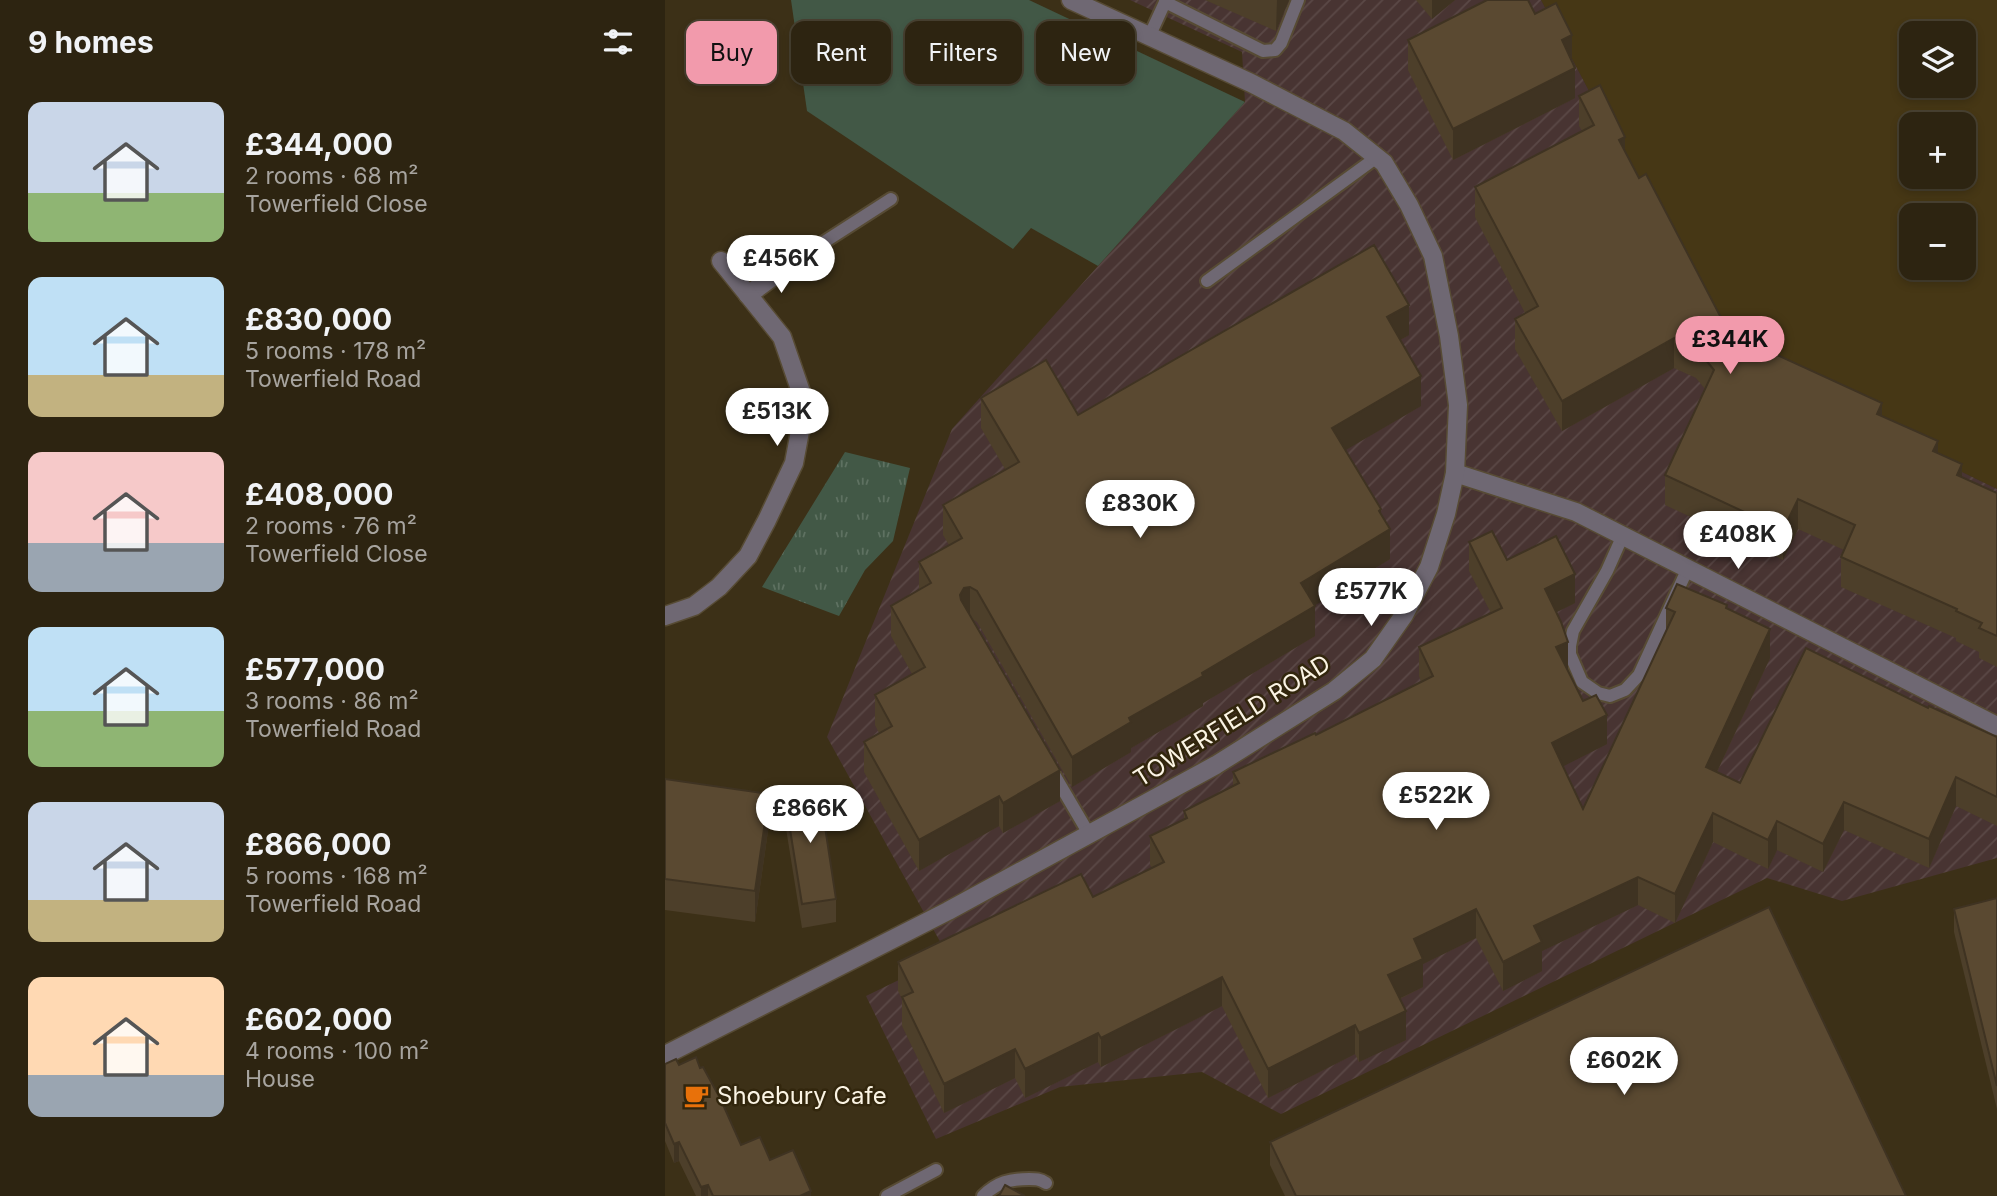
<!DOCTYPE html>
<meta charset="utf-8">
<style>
body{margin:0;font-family:Inter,sans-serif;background:#39301f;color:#f1f3f6;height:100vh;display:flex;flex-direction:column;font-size:26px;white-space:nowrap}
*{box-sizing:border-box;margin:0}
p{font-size:23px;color:#a7a49f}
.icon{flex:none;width:38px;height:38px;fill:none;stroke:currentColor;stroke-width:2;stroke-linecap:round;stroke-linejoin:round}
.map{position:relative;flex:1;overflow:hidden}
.sheet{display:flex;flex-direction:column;background:#2d2411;width:665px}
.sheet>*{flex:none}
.hud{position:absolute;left:21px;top:21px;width:665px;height:63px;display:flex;gap:14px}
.controls{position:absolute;left:1234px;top:21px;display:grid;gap:14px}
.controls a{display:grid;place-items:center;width:77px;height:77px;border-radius:14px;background:#2d2411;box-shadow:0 4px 10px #0003,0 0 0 2px #484131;font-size:35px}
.price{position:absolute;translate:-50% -60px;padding:0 16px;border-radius:24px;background:#fff;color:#222;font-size:23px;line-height:46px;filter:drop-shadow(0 2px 4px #0008)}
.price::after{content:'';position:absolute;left:50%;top:42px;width:21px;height:16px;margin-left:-10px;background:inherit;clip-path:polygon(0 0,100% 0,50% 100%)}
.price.active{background:#f29aac;color:#111}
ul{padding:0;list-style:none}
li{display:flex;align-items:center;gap:21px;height:175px;padding:0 28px}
li span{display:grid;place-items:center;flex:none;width:196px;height:140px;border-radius:14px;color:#555}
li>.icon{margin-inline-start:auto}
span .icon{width:84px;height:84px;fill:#fffc;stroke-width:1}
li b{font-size:30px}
h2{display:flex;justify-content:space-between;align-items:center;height:84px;padding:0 28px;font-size:30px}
.tag{padding:0 24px;border-radius:14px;background:#2d2411;box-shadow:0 4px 10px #0003,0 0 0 2px #484131;font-size:24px;line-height:63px}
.tag.active{background:#f29aac;color:#111}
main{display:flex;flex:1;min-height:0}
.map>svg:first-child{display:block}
.built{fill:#463715;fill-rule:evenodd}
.industrial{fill:url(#industrial-furrows)}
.park{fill:url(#park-tufts)}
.garden{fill:#425846}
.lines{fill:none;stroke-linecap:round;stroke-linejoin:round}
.service-casing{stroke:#574b34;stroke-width:16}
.minor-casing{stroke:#574b34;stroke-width:21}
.service{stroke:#6f6873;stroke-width:12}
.minor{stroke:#6f6873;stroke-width:18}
.wall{fill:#4d3f2a}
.shaded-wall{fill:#3f3322}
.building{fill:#5a4931;stroke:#3f3322;stroke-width:2}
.labels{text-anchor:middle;stroke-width:5;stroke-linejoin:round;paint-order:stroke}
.street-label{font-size:24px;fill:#fbf4e4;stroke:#32260d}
.poi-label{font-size:24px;fill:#fbf4e4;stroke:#32260d;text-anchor:start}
</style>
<main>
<section class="sheet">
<h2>9 homes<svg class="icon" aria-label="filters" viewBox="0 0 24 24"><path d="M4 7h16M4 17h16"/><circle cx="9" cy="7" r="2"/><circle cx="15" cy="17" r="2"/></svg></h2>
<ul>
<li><span style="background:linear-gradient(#c9d6e8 65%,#8fb573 0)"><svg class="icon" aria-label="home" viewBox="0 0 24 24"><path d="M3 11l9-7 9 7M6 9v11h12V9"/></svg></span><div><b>£344,000</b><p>2 rooms · 68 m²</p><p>Towerfield Close</p></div></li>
<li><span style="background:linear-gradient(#bfe0f5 70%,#c2b280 0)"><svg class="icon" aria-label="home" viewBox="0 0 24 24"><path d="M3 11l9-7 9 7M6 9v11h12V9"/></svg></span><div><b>£830,000</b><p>5 rooms · 178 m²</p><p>Towerfield Road</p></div></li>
<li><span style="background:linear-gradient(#f6c9c9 65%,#9aa5b1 0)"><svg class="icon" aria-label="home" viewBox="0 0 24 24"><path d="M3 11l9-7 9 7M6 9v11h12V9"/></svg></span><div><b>£408,000</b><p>2 rooms · 76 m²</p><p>Towerfield Close</p></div></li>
<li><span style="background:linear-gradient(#bfe0f5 60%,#8fb573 0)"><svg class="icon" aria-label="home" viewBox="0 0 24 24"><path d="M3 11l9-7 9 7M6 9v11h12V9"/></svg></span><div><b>£577,000</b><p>3 rooms · 86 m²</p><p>Towerfield Road</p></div></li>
<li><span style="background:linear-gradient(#c9d6e8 70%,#c2b280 0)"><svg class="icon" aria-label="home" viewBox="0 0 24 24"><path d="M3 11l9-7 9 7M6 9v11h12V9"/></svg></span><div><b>£866,000</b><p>5 rooms · 168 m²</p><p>Towerfield Road</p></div></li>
<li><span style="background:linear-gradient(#ffd9b3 70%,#9aa5b1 0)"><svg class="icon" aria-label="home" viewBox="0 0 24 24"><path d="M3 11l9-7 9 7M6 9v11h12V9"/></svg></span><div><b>£602,000</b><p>4 rooms · 100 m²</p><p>House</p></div></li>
</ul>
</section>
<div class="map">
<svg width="1332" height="1196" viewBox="0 0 1332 1196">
<defs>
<pattern id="industrial-furrows" width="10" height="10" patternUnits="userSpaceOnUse" patternTransform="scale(1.75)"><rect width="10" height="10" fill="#483432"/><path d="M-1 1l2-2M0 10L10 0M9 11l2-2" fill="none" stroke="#5a4846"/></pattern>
<pattern id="park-tufts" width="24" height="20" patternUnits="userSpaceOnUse" patternTransform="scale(1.75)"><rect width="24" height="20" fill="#425846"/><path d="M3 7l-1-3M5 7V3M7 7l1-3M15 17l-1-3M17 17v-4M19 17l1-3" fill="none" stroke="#5e7161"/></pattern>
</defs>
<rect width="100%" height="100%" fill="#3c3017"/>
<!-- built -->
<path class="built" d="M876 0H1332V489L1066 360ZM1246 33H1298V86H1246ZM1246 124H1298V177H1246ZM1246 215H1298V268H1246Z"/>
<!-- industrial -->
<path class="industrial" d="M465 0H876L1066 360 1332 489V858L1177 901 1102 878 616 1114 537 1072 395 1087 271 1139 201 996 283 956 162 737 287 429 580 102 577 52Z"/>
<!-- park -->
<path class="park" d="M180 452 245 468 228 541 200 570 174 616 97 587Z"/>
<!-- garden -->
<path class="garden" d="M126 0H364L580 102 433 266 366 228 348 249 142 111Z"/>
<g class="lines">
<defs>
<g id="service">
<path d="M500 2 598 51 610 50 616 43 633 0"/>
<path d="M484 37 501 0"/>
<path d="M125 264 226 199"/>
<path d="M542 281 712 157"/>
<path d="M958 535 942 571 908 631 905 646V654L917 682 933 693 945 696 960 690 974 675 1023 568"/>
<path d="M387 771 424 834"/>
<path d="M222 1196 271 1170"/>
<path d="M318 1196C332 1182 345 1179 364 1179 371 1179 375 1179 381 1183"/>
</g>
<g id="minor">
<path d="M83 295 125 264"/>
<path d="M790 473 911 512 1332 726"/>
<path d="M0 616 29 606 54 587 83 556 102 520 129 463 135 431 136 392 117 337 56 261"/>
<path d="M0 1055 283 911 551 765 669 691 708 659 739 615 764 567 781 514 790 473 793 405 784 336 768 256 744 205 719 163 679 131 586 83 406 0"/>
</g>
</defs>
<!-- service casing -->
<use href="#service" class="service-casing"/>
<!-- minor casing -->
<use href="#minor" class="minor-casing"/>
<!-- service -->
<use href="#service" class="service"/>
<!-- minor -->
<use href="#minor" class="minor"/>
</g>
<!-- wall -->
<g class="wall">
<path d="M540 0H624L611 31Z"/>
<path d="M751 0H790L767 19Z"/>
<path d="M870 14 907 62 910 98 788 160 743 70V40Z"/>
<path d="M914 96 960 153 974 178 1064 333 1217 417 1273 453 1297 477 1332 493V667L1314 658V652L1291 641V638L1176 587V557L1179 550 1133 529 1118 560 1000 505V475L1040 389 1031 378 1009 368 897 431 850 349V319L860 313 810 217V187L917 131 914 126Z"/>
<path d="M744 335 735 340 756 406 680 450 716 516 725 559 649 605 650 636 538 703V706L466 748V752L407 787 312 622 307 619 395 801 338 833 334 826 254 871 199 772V742L214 733 210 725V695L247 674 226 636V606L254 590V562L284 545 278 535V505L340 469 316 428V398L413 415Z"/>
<path d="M804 542 842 560 910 603 891 612 903 670 942 744 898 766 918 809 1001 632V608L1062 609 1105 658 1052 772 1075 783 1263 708 1332 737V826L1291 806 1264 868 1179 830 1158 872 1112 850 1103 869 1048 842 1010 923 973 905 877 951V971L838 991 811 938 758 964V987L735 999 741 1040 694 1062 690 1054 603 1098 557 1006 436 1067 433 1062 360 1098 350 1078 279 1113 237 1026V999L233 991V962L428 897 487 868 485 865V836L519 819V811L568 786V772L651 735 756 682 754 676V647L826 613 804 571Z"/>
<path d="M0 779 104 824 90 922 0 910Z"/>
<path d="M119 792 171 899V922L137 928 119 816Z"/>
<path d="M1332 898V1109L1289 932V909Z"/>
<path d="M0 1064 35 1068 76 1145 105 1160 146 1196H31L14 1161 9 1163 0 1141Z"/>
<path d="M605 1142 1241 1196H620L605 1165Z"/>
</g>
<!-- shaded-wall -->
<g class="shaded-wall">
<path d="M612 0H624L611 31Z"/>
<path d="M767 0H790L767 19Z"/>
<path d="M907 35V66L897 40Z"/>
<path d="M910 68V98L788 160V129Z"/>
<path d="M960 137V167L954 140Z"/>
<path d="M744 305V335L722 347V317Z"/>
<path d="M1009 338V368L897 431V401Z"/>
<path d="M756 376V406L667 458V428Z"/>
<path d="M1217 403V434L1212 414Z"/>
<path d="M1273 441V472L1268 451Z"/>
<path d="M1297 464V494L1292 475Z"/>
<path d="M1133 499V529L1118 560V530Z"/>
<path d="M716 509V534L725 529V559L636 614V583Z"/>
<path d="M910 574V603L880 618V589Z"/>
<path d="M305 587V617L299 619 295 595 299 588Z"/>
<path d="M650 606V636L538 703V706L466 748V752L407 787V757L464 718 537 673Z"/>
<path d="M1105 629V658L1041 795V767Z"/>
<path d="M903 642V670L891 647Z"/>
<path d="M942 715V744L887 772V743Z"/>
<path d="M395 770V801L338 833V803Z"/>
<path d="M1291 777V806L1264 868V839Z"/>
<path d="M104 794V824L90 922V891Z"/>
<path d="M334 796V826L254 871V840Z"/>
<path d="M1179 802V830L1158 872V844Z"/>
<path d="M1048 813V842L1010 923V894Z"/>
<path d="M1112 821V850L1103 869V840Z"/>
<path d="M973 877V905L877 951V971L838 991V962L869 926Z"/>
<path d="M811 909V938L758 964V987L723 1004V975L749 939Z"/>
<path d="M557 977V1006L436 1067V1038Z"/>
<path d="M741 1011V1040L694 1062V1033Z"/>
<path d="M690 1025V1054L603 1098V1069Z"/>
<path d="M433 1033V1062L360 1098V1069Z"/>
<path d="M350 1049V1078L279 1113V1084Z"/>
<path d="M14 1142V1161L9 1163V1144Z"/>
<path d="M43 1185V1196H36V1187Z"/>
<path d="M146 1191V1196H135Z"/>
</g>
<!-- building -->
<g class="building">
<path d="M822 0H863L870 14 891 3 907 35 897 40 910 68 788 129 743 40Z"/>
<path d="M935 85 960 137 954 140 974 178 981 174 1064 333 1217 403 1212 414 1273 441 1268 451 1297 464 1292 475 1332 493V636L1314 628 1317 623 1291 611 1292 609 1176 557 1190 525 1133 499 1118 530 1000 475 1049 370 1031 348 1009 338 897 401 850 319 873 306 810 187 929 125 914 96Z"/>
<path d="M709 245 744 305 722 317 756 376 667 428 716 509 714 511 725 529 636 583 650 606 537 673 538 676 464 718 466 722 407 757 312 591 305 587 299 588 295 595 296 600 395 770 338 803 334 796 254 840 199 742 227 726 210 695 260 667 226 606 266 583 254 562 297 538 278 505 354 462 316 398 381 360 413 415Z"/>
<path d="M827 531 842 560 891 536 910 574 880 589 896 622 903 642 891 647 918 701 931 695 942 715 887 743 918 809 1010 612 1001 608 1012 584 1062 605 1061 608 1105 629 1041 767 1075 783 1141 648 1263 708 1264 706 1332 737V797L1291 777 1264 839 1179 802 1158 844 1112 821 1103 840 1048 813 1010 894 973 877 869 926 877 942 838 962 811 909 749 939 758 959 723 975 741 1011 694 1033 690 1025 603 1069 557 977 436 1038 433 1033 360 1069 350 1049 279 1084 237 997 248 992 233 962 416 874 428 897 499 862 485 836 522 818 519 811 574 783 568 772 650 733 651 735 768 676 754 647 837 608 804 542Z"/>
<path d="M0 779 104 794 90 891 0 879Z"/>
<path d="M154 787 171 899 137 904 119 792Z"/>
<path d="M1332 898V1086L1289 909Z"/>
<path d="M1104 907 1241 1196H631L605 1142Z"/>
<path d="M31 1057 35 1068 38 1067 56 1100 76 1145 95 1137 105 1160 128 1150 146 1191 135 1196H48L43 1185 36 1187 14 1142 9 1144 0 1123V1064L11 1059 14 1065Z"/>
<path d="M340 1185 360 1196H334Z"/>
</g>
<!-- icons -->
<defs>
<symbol id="cafe-bare" viewBox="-9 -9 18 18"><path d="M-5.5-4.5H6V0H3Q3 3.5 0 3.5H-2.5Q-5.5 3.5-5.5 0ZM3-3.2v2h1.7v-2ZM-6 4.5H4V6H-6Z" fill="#e8710a" stroke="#32260d" stroke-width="2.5" paint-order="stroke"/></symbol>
</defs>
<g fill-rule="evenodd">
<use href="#cafe-bare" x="14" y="1078" width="35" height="35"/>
</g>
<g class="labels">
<!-- street labels -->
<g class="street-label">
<text transform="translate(567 721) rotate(-32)" y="8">TOWERFIELD ROAD</text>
</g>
<!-- poi labels -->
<g class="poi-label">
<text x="52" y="1104">Shoebury Cafe</text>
</g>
</g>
</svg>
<div class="controls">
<a><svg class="icon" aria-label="layers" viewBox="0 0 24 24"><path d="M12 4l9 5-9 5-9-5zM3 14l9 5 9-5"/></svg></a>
<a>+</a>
<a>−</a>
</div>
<b class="price" style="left:116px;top:295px">£456K</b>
<b class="price active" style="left:1065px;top:376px">£344K</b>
<b class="price" style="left:112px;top:448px">£513K</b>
<b class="price" style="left:475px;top:540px">£830K</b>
<b class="price" style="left:1073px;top:571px">£408K</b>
<b class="price" style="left:706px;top:628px">£577K</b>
<b class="price" style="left:771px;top:832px">£522K</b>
<b class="price" style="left:145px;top:845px">£866K</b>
<b class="price" style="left:959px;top:1097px">£602K</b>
<div class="hud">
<a class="tag active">Buy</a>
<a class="tag">Rent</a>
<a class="tag">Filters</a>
<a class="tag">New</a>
</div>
</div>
</main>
